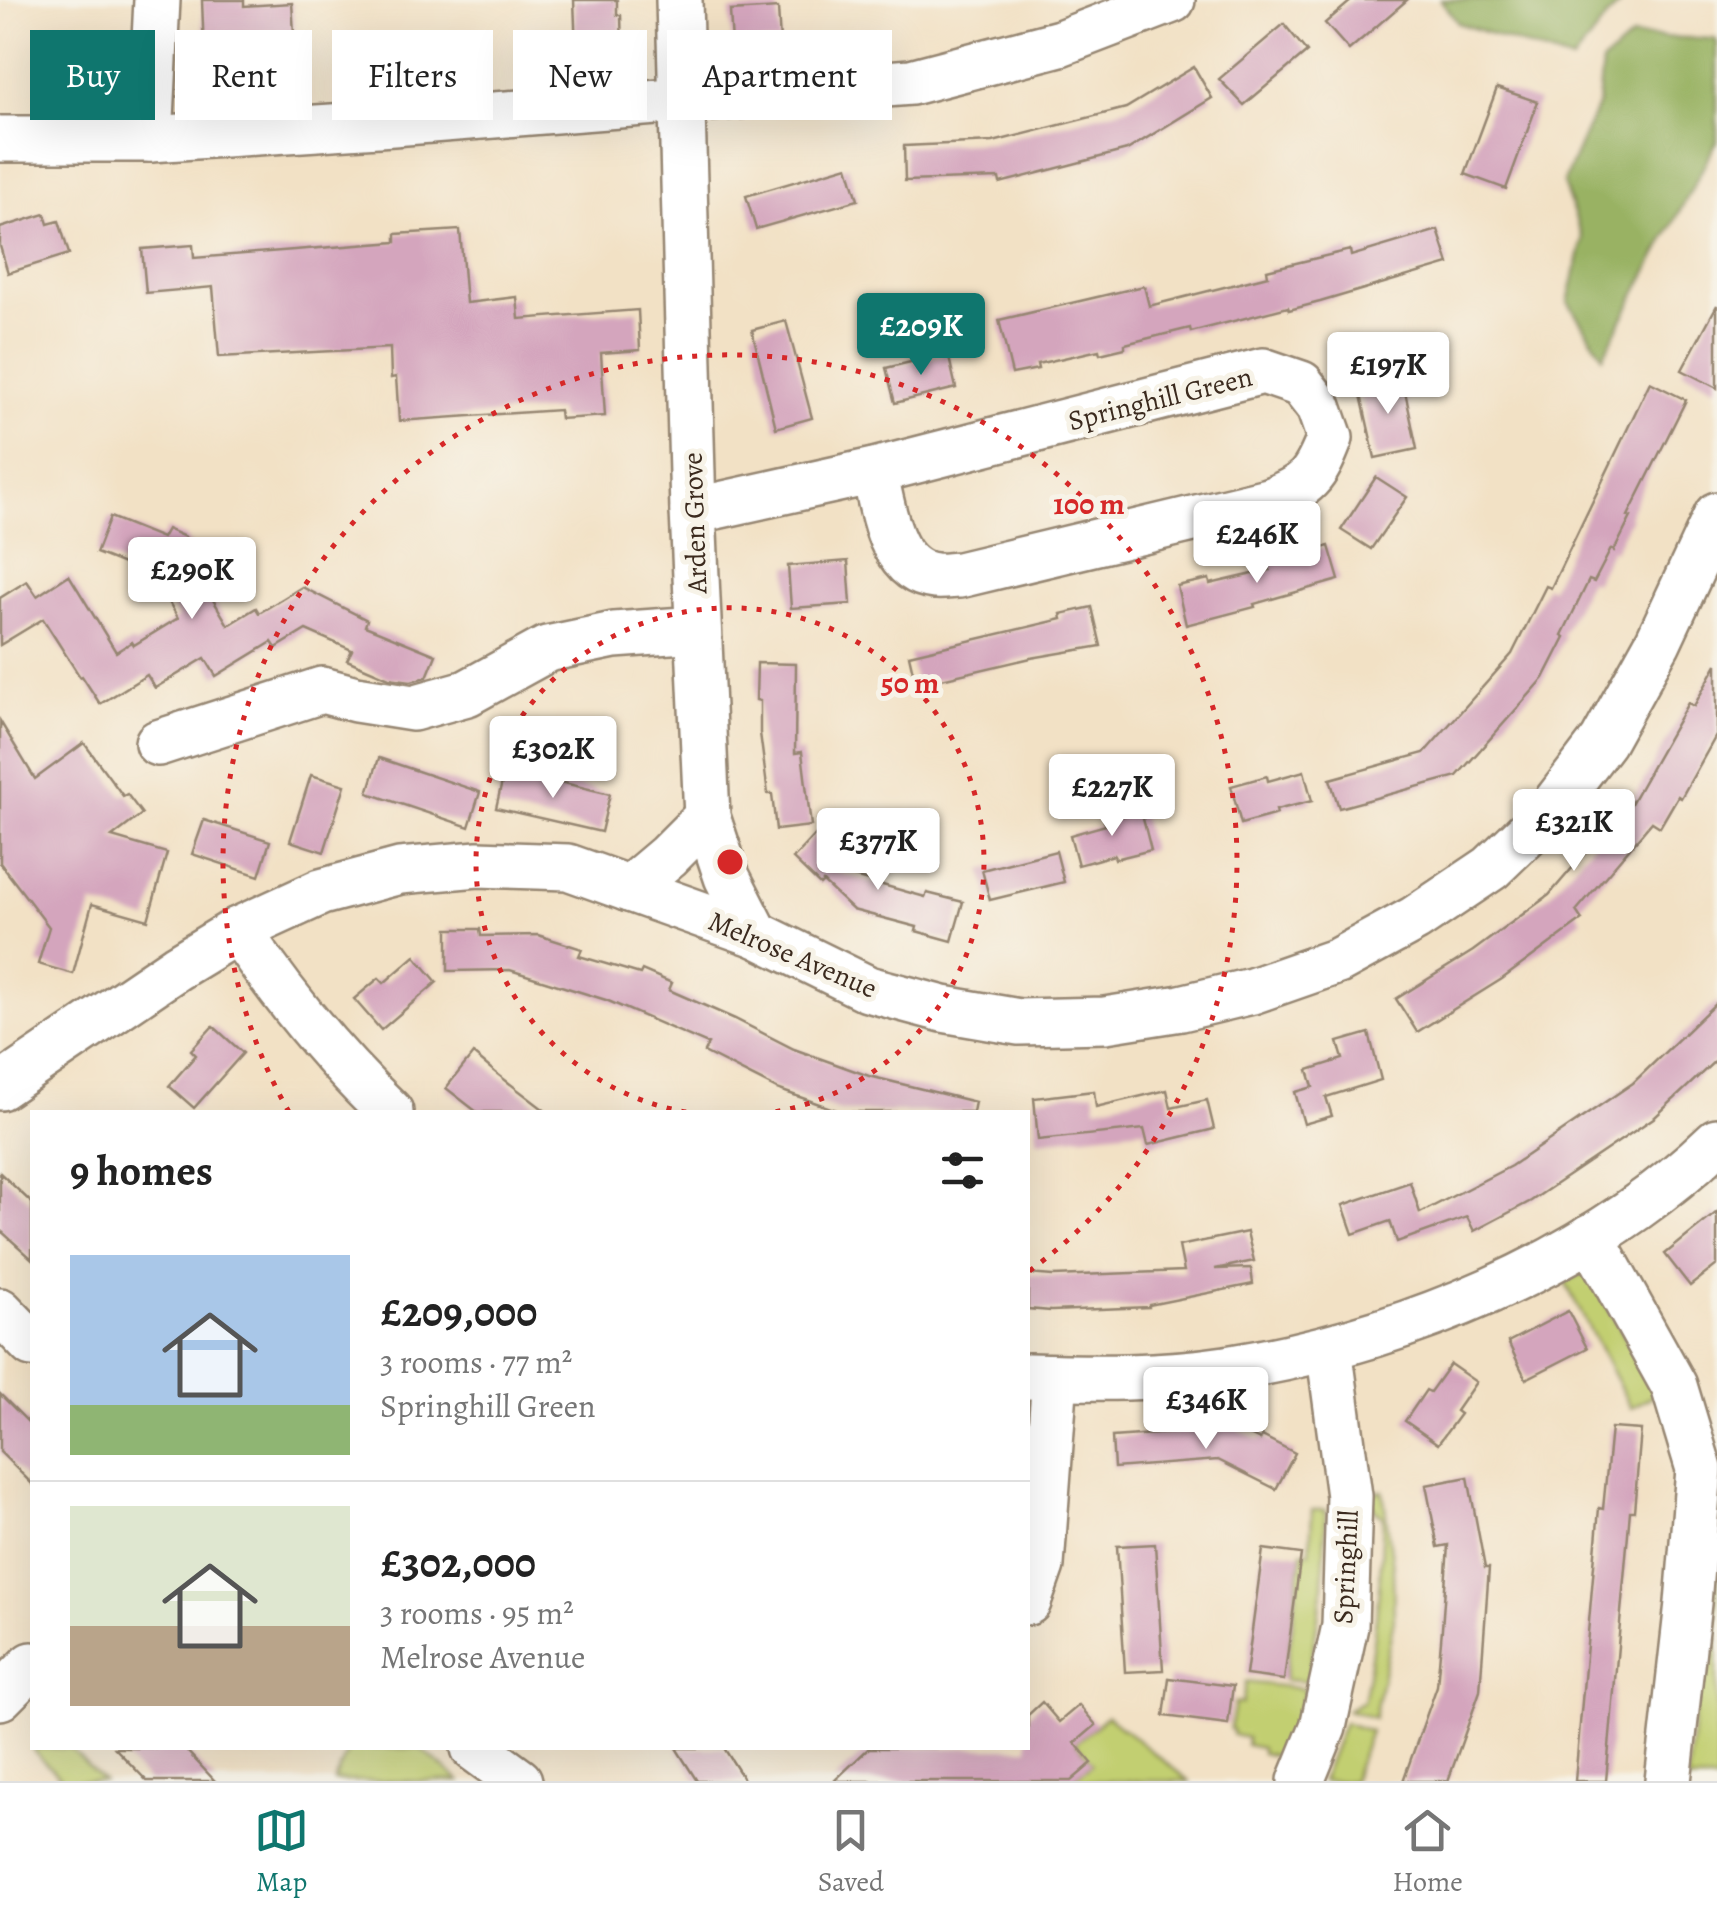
<!DOCTYPE html>
<meta charset="utf-8">
<style>
body{margin:0;font-family:Alegreya,serif;background:#f6f6f6;color:#222;height:100vh;display:flex;flex-direction:column;font-size:38px;white-space:nowrap}
*{box-sizing:border-box;margin:0}
p{font-size:32px;color:#767676}
.icon{flex:none;width:55px;height:55px;fill:none;stroke:currentColor;stroke-width:2;stroke-linecap:round;stroke-linejoin:round}
.map{position:relative;flex:1;overflow:hidden}
.sheet{position:absolute;left:30px;top:1110px;width:1000px;height:640px;display:flex;flex-direction:column;background:#fff;border-radius:0px;box-shadow:0 10px 40px #0002}
.sheet>*{flex:none}
.hud{position:absolute;left:30px;top:30px;width:1000px;height:90px;display:flex;gap:20px}
.price{position:absolute;translate:-50% -85px;padding:0 22px;border-radius:10px;background:#fff;color:#222;font-size:32px;line-height:65px;filter:drop-shadow(0 2px 5px #0008)}
.price::after{content:'';position:absolute;left:50%;top:60px;width:30px;height:22px;margin-left:-15px;background:inherit;clip-path:polygon(0 0,100% 0,50% 100%)}
.price.current{background:#0f766e;color:#fff}
ul{padding:0;list-style:none}
li{display:flex;align-items:center;gap:30px;height:250px;padding:0 40px}
li+li{border-top:2px solid #e0e0e0}
li span{display:grid;place-items:center;flex:none;width:280px;height:200px;border-radius:0px;color:#555}
li>.icon{margin-inline-start:auto}
span .icon{width:120px;height:120px;fill:#fffc;stroke-width:1}
li b{font-size:42px}
h2{display:flex;justify-content:space-between;align-items:center;height:120px;padding:0 40px;font-size:42px}
.tag{padding:0 35px;border-radius:0px;background:#fff;box-shadow:0 10px 40px #0002;font-size:35px;line-height:90px}
.tag.current{background:#0f766e;color:#fff}
.menu{display:flex;justify-content:space-around;align-items:center;height:140px;border-top:2px solid #e0e0e0;background:#fff;font-size:28px;color:#767676}
.menu a{display:grid;justify-items:center;gap:5px}
.menu .current{color:#0f766e}
.map>svg:first-child{display:block}
.green{fill:#c2cf71;stroke:#7e7c48;stroke-width:2.5}
.forest{fill:#99b263;stroke:#6a6e40;stroke-width:2.5}
.building{fill:#d4a5bd}
.lines{fill:none;stroke-linecap:round;stroke-linejoin:round}
.minor-casing{stroke:#968672;stroke-width:50}
.minor{stroke:#fff;stroke-width:45}
.ring{fill:none;stroke:#d62828;stroke-width:5;stroke-dasharray:5 10}
.labels{text-anchor:middle;stroke-width:10;stroke-linejoin:round;paint-order:stroke}
.street-label{font-size:28px;fill:#3b2a1e;stroke:#f7f3e8}
.centre{fill:#d62828;stroke:#f7f3e8;stroke-width:5}
.ring-label{font-size:30px;text-anchor:middle;font-weight:bold;fill:#d62828;stroke:#f7f3e8;stroke-width:10;stroke-linejoin:round;paint-order:stroke}
</style>
<div class="map">
<svg width="1717" height="1781" viewBox="0 0 1717 1781">
<rect width="100%" height="100%" fill="#f7f3e8"/>
<filter id="ink" filterUnits="userSpaceOnUse"><feTurbulence type="fractalNoise" baseFrequency=".01" numOctaves="2"/><feDisplacementMap in="SourceGraphic" scale="20" xChannelSelector="R" yChannelSelector="G"/><feConvolveMatrix kernelMatrix="1 2 1 2 8 2 1 2 1" color-interpolation-filters="sRGB"/></filter>
<filter id="wash" filterUnits="userSpaceOnUse"><feTurbulence type="fractalNoise" baseFrequency=".0048" numOctaves="4" result="noise"/><feDisplacementMap in="SourceGraphic" scale="40" xChannelSelector="R" yChannelSelector="G"/><feGaussianBlur stdDeviation="2.25" result="paint"/><feColorMatrix in="noise" values="0 0 0 0 0 0 0 0 0 0 0 0 0 0 0 0 0 1.4 0 .05"/><feComposite in="paint" operator="in"/></filter>
<g filter="url(#wash)">
<rect width="100%" height="100%" fill="#f2e1c5"/>
<!-- green -->
<g class="green">
<path d="M1580 1274 1592 1279 1657 1393 1631 1408 1565 1282Z"/>
<path d="M1383 1491 1393 1566 1394 1620 1374 1718 1347 1710 1363 1701C1376 1639 1381 1580 1383 1517L1369 1504V1493Z"/>
<path d="M1312 1510H1326L1323 1586 1308 1682 1285 1680 1302 1552H1310Z"/>
<path d="M1717 1515V1781H1687Z"/>
<path d="M1246 1682 1305 1689 1278 1781H1272L1276 1756 1261 1753V1748L1246 1745 1247 1738 1233 1735V1730L1230 1729 1235 1703 1242 1704Z"/>
<path d="M1107 1716 1189 1781H1071L1092 1763 1075 1743Z"/>
<path d="M1344 1722 1370 1731 1352 1781H1321Z"/>
<path d="M33 1748H70L103 1781H63L32 1749Z"/>
<path d="M349 1748H420L460 1781H334Z"/>
</g>
<!-- forest -->
<g class="forest">
<path d="M1441 0H1624L1607 17 1572 62 1458 23Z"/>
<path d="M1633 36 1715 39 1717 44V141L1603 356 1568 302 1583 239 1563 183 1598 104 1602 63Z"/>
</g>
<g id="blocks">
<!-- building -->
<g class="building">
<path d="M202 0H244V6L292 3 295 48 204 53Z"/>
<path d="M574 0H617V15H621L622 50 576 51Z"/>
<path d="M1352 0H1407L1349 50 1325 23Z"/>
<path d="M778 8 780 42 732 44 730 11Z"/>
<path d="M1284 24 1307 52 1244 105 1219 79Z"/>
<path d="M1194 67 1212 98 1127 150 1000 183 999 178 905 181 904 146 993 142 1126 108Z"/>
<path d="M1497 88 1538 102 1506 189 1465 174Z"/>
<path d="M848 166 858 200 756 229 746 196Z"/>
<path d="M45 214 48 224 59 221 69 254 8 273 0 246V228Z"/>
<path d="M460 230 466 303 517 297 519 319 638 310 640 350 601 353 605 416 560 419 559 410 399 421 396 377 391 378 390 348 219 357 213 287 146 293 142 249 193 245 194 258 396 242V234Z"/>
<path d="M1438 230 1449 264 1320 302 1289 310 1288 307 1191 332 1190 328 1125 344V348L1100 354 1099 350 1037 364 1038 369 1012 374 999 320 1144 286 1149 306 1268 276 1267 270 1350 250 1351 256Z"/>
<path d="M1717 305V388L1682 370Z"/>
<path d="M786 321 812 418 776 428 752 330Z"/>
<path d="M948 353 956 388 895 403 886 368Z"/>
<path d="M1402 377 1417 449 1375 458 1359 386Z"/>
<path d="M1650 382 1686 400 1628 516 1631 517 1614 551 1611 549 1594 582 1589 580 1562 635 1565 637 1544 678 1457 776 1339 808 1330 779 1424 753 1512 654 1546 586 1551 588Z"/>
<path d="M1376 477 1407 497 1371 549 1341 530Z"/>
<path d="M110 517 162 538 167 529 185 537 208 573 200 578 228 625 256 608 259 613 302 587 367 620 365 626 436 655 427 677 411 681 389 678 347 660 352 650 306 630 276 648 272 642 216 676 205 658 155 688 147 675 100 704 82 676 80 677 43 619 0 645V598L27 581 37 596 69 575 116 652 132 642 134 645 178 618 154 576 96 553Z"/>
<path d="M1329 546 1339 580 1254 604 1255 607 1186 625 1177 586 1209 579 1210 584 1270 570 1268 562Z"/>
<path d="M848 561 851 604 791 608 788 566Z"/>
<path d="M1092 607 1101 646 1031 658 916 685 909 655 1062 619 1061 614Z"/>
<path d="M757 663 796 664 795 753 802 752 811 826 776 830 772 794H768L760 733V701L756 700Z"/>
<path d="M1717 664V734L1681 798 1678 796 1660 827 1652 822 1576 911 1582 920 1502 979 1417 1032 1396 999 1473 951 1549 895 1616 817 1621 821 1688 703 1694 706Z"/>
<path d="M0 721 35 779 84 743 123 796 127 794 142 814 112 837 167 853 148 920 92 904 73 974 38 964 49 927 0 863Z"/>
<path d="M379 758 480 792 469 827 368 793Z"/>
<path d="M505 769 610 794 601 832 496 808Z"/>
<path d="M1304 771 1312 801 1276 810 1277 814 1241 824 1231 786 1267 776 1268 781Z"/>
<path d="M311 775 345 785 324 852 290 841Z"/>
<path d="M1141 811 1151 850 1115 859 1114 855 1078 865 1070 835 1106 825 1104 821Z"/>
<path d="M204 820 270 841 259 876 192 854Z"/>
<path d="M820 830 847 856 833 871 925 897 927 893 963 902 952 941 916 931 917 927 853 910 823 882 820 885 793 859Z"/>
<path d="M1056 851 1064 882 990 900 982 870Z"/>
<path d="M448 929H480L481 936 538 935 582 949 579 956 640 974 642 970 672 983 669 990 735 1019 794 1049 869 1076 975 1102 973 1112H842L777 1089 704 1052 708 1044 606 1000 510 970 448 971Z"/>
<path d="M415 956 437 982 381 1030 354 999 379 978 384 983Z"/>
<path d="M1717 1002V1059L1655 1117 1531 1201 1474 1231 1467 1217 1397 1242 1390 1221 1353 1234 1343 1205 1410 1182 1420 1213 1511 1166 1633 1083Z"/>
<path d="M213 1026 243 1053 194 1108 169 1086 196 1055 191 1050Z"/>
<path d="M1369 1033 1381 1080 1326 1097 1332 1116 1304 1124 1295 1092 1313 1087 1308 1070 1343 1059 1338 1042Z"/>
<path d="M473 1054 496 1073 547 1112H477L446 1088Z"/>
<path d="M1167 1090 1171 1108 1207 1100 1214 1129 1148 1145 1144 1129 1038 1140 1034 1098 1094 1091 1096 1107Z"/>
<path d="M0 1173 32 1203V1259L0 1230Z"/>
<path d="M1717 1212V1265L1690 1286 1665 1254Z"/>
<path d="M1247 1232 1254 1261 1215 1269 1251 1268 1253 1284 1149 1305V1307L1051 1311 1028 1309V1274L1053 1276 1184 1271 1179 1246Z"/>
<path d="M1568 1311 1587 1348 1526 1379 1508 1342Z"/>
<path d="M1450 1364 1476 1382 1456 1411 1460 1414 1438 1444 1405 1421 1426 1390 1430 1392Z"/>
<path d="M0 1394 32 1426V1484L0 1452Z"/>
<path d="M1228 1424 1260 1440 1262 1436 1295 1453 1276 1489 1218 1460 1114 1468 1112 1437 1226 1429Z"/>
<path d="M1611 1428 1641 1430 1634 1511H1630L1606 1781H1575L1599 1508 1603 1509Z"/>
<path d="M1468 1477 1485 1568H1489L1480 1691 1448 1781H1403L1437 1686 1442 1629 1448 1545 1438 1547 1426 1485Z"/>
<path d="M1155 1544 1163 1670 1125 1672 1117 1546Z"/>
<path d="M1263 1549 1301 1554 1284 1680 1246 1675Z"/>
<path d="M1169 1678 1233 1686 1228 1724 1164 1716Z"/>
<path d="M1042 1702 1059 1722 1079 1705 1096 1725 1075 1743 1092 1763 1071 1781H834L869 1748H1028V1715Z"/>
<path d="M115 1748H184L215 1781H147Z"/>
<path d="M676 1748H724L745 1781H697Z"/>
</g>
</g>
</g>
<g filter="url(#ink)">
<use href="#blocks" fill-opacity="0" stroke="#968672" stroke-width="2.5"/>
<g class="lines">
<defs>
<g id="minor">
<path d="M679 0 693 511 707 817 727 877 756 934"/>
<path d="M0 139H150L393 123 911 82 1060 43 1172 0"/>
<path d="M150 139 157 0"/>
<path d="M693 511 874 471 1263 371 1301 384 1319 407 1330 438C1315 477 1308 486 1268 501L959 575C952 575 943 577 935 576 889 572 883 507 874 471"/>
<path d="M158 743 322 690 356 699 413 708 467 693 547 649 614 635 698 629"/>
<path d="M629 889 668 856 707 817"/>
<path d="M238 930C283 996 332 1057 390 1112"/>
<path d="M0 1087 177 967 238 930 321 892 400 871 478 864 568 867 756 934 868 989 943 1009 1019 1022 1105 1020 1181 1008 1252 991 1338 961 1415 919 1491 868 1548 813 1603 741 1658 642 1717 515"/>
<path d="M1591 1237 1674 1386 1699 1469 1688 1603 1668 1781"/>
<path d="M0 1311 32 1344"/>
<path d="M1028 1376C1093 1378 1160 1379 1226 1369 1400 1341 1589 1265 1717 1141"/>
<path d="M1028 1602 1041 1565 1055 1377"/>
<path d="M0 1697 32 1665"/>
<path d="M474 1748 519 1781"/>
<path d="M1301 1781 1323 1727 1345 1626 1349 1496 1329 1348"/>
</g>
</defs>
<!-- minor casing -->
<use href="#minor" class="minor-casing"/>
<!-- minor -->
<use href="#minor" class="minor"/>
</g>
</g>
<!-- distance rings -->
<g class="ring">
<path d="M686 1112A254 254 0 1 1 774 1112"/>
<path d="M289 1112A507 507 0 1 1 1028 1272"/>
</g>
<g class="labels">
<!-- street labels -->
<g class="street-label">
<text transform="translate(1160 398) rotate(-14)" y="10">Springhill Green</text>
<text transform="translate(694 523) rotate(-92)" y="10">Arden Grove</text>
<text transform="translate(793 954) rotate(23)" y="10">Melrose Avenue</text>
<text transform="translate(1345 1567) rotate(-87)" y="10">Springhill</text>
</g>
</g>
<circle cx="730" cy="862" r="15" class="centre"/>
<g class="ring-label">
<text x="1089" y="514">100 m</text>
<text x="910" y="693">50 m</text>
</g>
</svg>
<b class="price current" style="left:921px;top:378px">£209K</b>
<b class="price" style="left:1388px;top:417px">£197K</b>
<b class="price" style="left:1257px;top:586px">£246K</b>
<b class="price" style="left:192px;top:622px">£290K</b>
<b class="price" style="left:553px;top:801px">£302K</b>
<b class="price" style="left:1112px;top:839px">£227K</b>
<b class="price" style="left:1574px;top:874px">£321K</b>
<b class="price" style="left:878px;top:893px">£377K</b>
<b class="price" style="left:1206px;top:1452px">£346K</b>
<div class="hud">
<a class="tag current">Buy</a>
<a class="tag">Rent</a>
<a class="tag">Filters</a>
<a class="tag">New</a>
<a class="tag">Apartment</a>
</div>
<section class="sheet">
<h2>9 homes<svg class="icon" aria-label="filters" viewBox="0 0 24 24"><path d="M4 7h16M4 17h16"/><circle cx="9" cy="7" r="2"/><circle cx="15" cy="17" r="2"/></svg></h2>
<ul>
<li><span style="background:linear-gradient(#a9c7e8 75%,#8fb573 0)"><svg class="icon" aria-label="home" viewBox="0 0 24 24"><path d="M3 11l9-7 9 7M6 9v11h12V9"/></svg></span><div><b>£209,000</b><p>3 rooms · 77 m²</p><p>Springhill Green</p></div></li>
<li><span style="background:linear-gradient(#dfe7d0 60%,#b9a48a 0)"><svg class="icon" aria-label="home" viewBox="0 0 24 24"><path d="M3 11l9-7 9 7M6 9v11h12V9"/></svg></span><div><b>£302,000</b><p>3 rooms · 95 m²</p><p>Melrose Avenue</p></div></li>
</ul>
</section>
</div>
<nav class="menu">
<a class="current"><svg class="icon" aria-label="map" viewBox="0 0 24 24"><path d="M3 6l6-2 6 2 6-2v14l-6 2-6-2-6 2zM9 4v14M15 6v14"/></svg>Map</a>
<a><svg class="icon" aria-label="saved" viewBox="0 0 24 24"><path d="M7 4h10v16l-5-4-5 4z"/></svg>Saved</a>
<a><svg class="icon" aria-label="home" viewBox="0 0 24 24"><path d="M3 11l9-7 9 7M6 9v11h12V9"/></svg>Home</a>
</nav>
